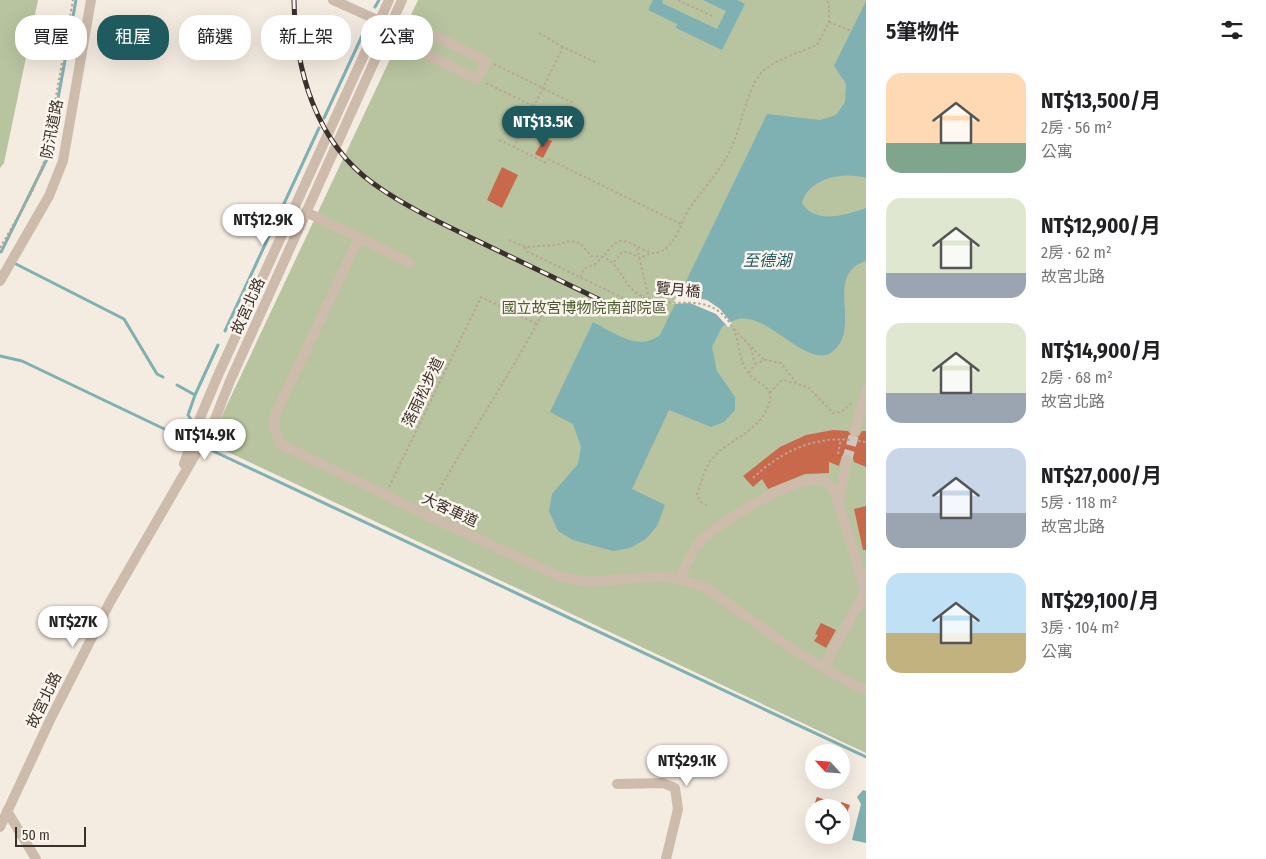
<!DOCTYPE html>
<html lang="zh-TW">
<meta charset="utf-8">
<style>
body{margin:0;font-family:"Fira Sans Condensed","Noto Sans TC",sans-serif;background:#f2f2f2;color:#202124;height:100vh;display:flex;flex-direction:column;font-size:19px;white-space:nowrap}
*{box-sizing:border-box;margin:0}
p{font-size:16px;color:#757577}
.icon{flex:none;width:28px;height:28px;fill:none;stroke:currentColor;stroke-width:2;stroke-linecap:round;stroke-linejoin:round}
.map{position:relative;flex:1;overflow:hidden}
.sheet{display:flex;flex-direction:column;background:#fff;width:400px}
.sheet>*{flex:none}
.banner{position:absolute;left:15px;top:15px;width:475px;height:45px;display:flex;gap:10px}
.needle{width:32px;rotate:296deg}
.fabs{position:absolute;left:805px;top:744px;display:grid;gap:10px}
.fabs a{display:grid;place-items:center;width:45px;height:45px;border-radius:50%;background:#fff;box-shadow:0 5px 20px #0002;font-size:25px}
.scale{position:absolute;left:15px;bottom:12px;width:71px;box-sizing:border-box;padding-left:5px;border:2px solid #3b302b;border-top:0;font-size:14px;line-height:18px;white-space:nowrap;color:#3b302b;-webkit-text-stroke:4px #fbf5ee;paint-order:stroke}
.price{position:absolute;translate:-50% -42px;padding:0 11px;border-radius:18px;background:#fff;color:#222;font-size:16px;line-height:32px;filter:drop-shadow(0 1px 2px #0008)}
.price::after{content:'';position:absolute;left:50%;top:30px;width:15px;height:11px;margin-left:-8px;background:inherit;clip-path:polygon(0 0,100% 0,50% 100%)}
.price.active{background:#1f5a5e;color:#fff}
ul{padding:0;list-style:none}
li{display:flex;align-items:center;gap:15px;height:125px;padding:0 20px}
li span{display:grid;place-items:center;flex:none;width:140px;height:100px;border-radius:15px;color:#555}
li>.icon{margin-inline-start:auto}
span .icon{width:60px;height:60px;fill:#fffc;stroke-width:1}
li b{font-size:21px}
h2{display:flex;justify-content:space-between;align-items:center;height:60px;padding:0 20px;font-size:21px}
.chip{padding:0 18px;border-radius:20px;background:#fff;box-shadow:0 5px 20px #0002;font-size:18px;line-height:45px}
.chip.active{background:#1f5a5e;color:#fff}
main{display:flex;flex:1;min-height:0}
.map>svg:first-child{display:block}
.green{fill:#b8c4a0}
.water{fill:#7fb0b2}
.pier{fill:#f4ebe1}
.lines{fill:none;stroke-linecap:round;stroke-linejoin:round}
.stream{stroke:#7fb0b2;stroke-width:3}
.building{fill:#c8694b}
.minor-tunnel{stroke:#cfc6bd;stroke-width:10;stroke-dasharray:10 5;stroke-linecap:butt}
.path{stroke:#b9a596;stroke-width:2;stroke-dasharray:2.5 2.5;stroke-linecap:butt}
.minor{stroke:#cdbbac;stroke-width:10}
.rail-casing{stroke:#3b302b;stroke-width:5}
.rail{stroke:#fbf5ee;stroke-width:3;stroke-dasharray:9;stroke-linecap:butt}
.labels{text-anchor:middle;stroke-width:5;stroke-linejoin:round;paint-order:stroke}
.street-label{font-size:15px;fill:#3b302b;stroke:#fbf5ee}
.park-label{font-size:15px;fill:#4a5a2e;stroke:#fbf5ee}
.water-label{font-size:16px;font-style:italic;fill:#1f5a5e;stroke:#fbf5ee}
</style>
<main>
<div class="map">
<svg width="866" height="859" viewBox="0 0 866 859">
<rect width="100%" height="100%" fill="#f4ebe1"/>
<!-- green -->
<g class="green">
<path d="M0 0H38L4 163 0 168Z"/>
<path d="M418 0H866V753L209 443Z"/>
</g>
<!-- water -->
<g class="water">
<path d="M653 0H663L662 3 717 29 726 11 703 0H737L745 4 722 50 676 28 677 24 648 10Z"/>
<path d="M866 1V178C844 171 808 178 802 203 815 225 846 215 866 208V261C821 275 866 332 829 354 803 364 767 313 739 319 733 320 727 324 722 327L712 347 717 371 735 397V410L724 422 711 427 669 410 632 489 665 505 657 526 646 539 630 548 613 551 573 540 558 531 549 511 552 494 578 464 581 447 573 424 550 412 593 322C615 333 638 352 660 335L767 114 820 120 836 115 845 102 846 84 834 66Z"/>
<path d="M863 790 866 791V843L852 840 861 804 857 797Z"/>
</g>
<!-- pier -->
<path class="pier" d="M682 295 707 300 720 309 733 325 728 327 716 314 690 303 672 304 676 298Z"/>
<g class="lines">
<!-- stream -->
<g class="stream">
<path d="M375 7 379 0"/>
<path d="M324 118 368 23"/>
<path d="M1 252 47 159 76 0"/>
<path d="M12 262 124 319 157 374 163 377"/>
<path d="M225 331 319 128"/>
<path d="M0 356 22 361 179 436"/>
<path d="M177 385 195 395 218 345"/>
<path d="M195 425 188 415 195 395"/>
<path d="M198 430 213 451 866 757"/>
</g>
</g>
<!-- building -->
<g class="building">
<path d="M544 138 552 141 543 158 535 154Z"/>
<path d="M502 167 518 175 502 208 487 200Z"/>
<path d="M833 430 848 431 854 438 859 436 862 431H866V467L854 462 852 455 845 453 842 456 839 466 829 462V473L805 474 768 489 762 479 753 487 743 476 780 447 806 435Z"/>
<path d="M866 506V550H863L854 509Z"/>
<path d="M821 623 836 630 826 648 814 641 818 635 815 634Z"/>
<path d="M817 797 841 805V802L850 805 842 826 841 808H813Z"/>
</g>
<g class="lines">
<!-- minor-tunnel -->
<path class="minor-tunnel" d="M847 460 855 431"/>
<!-- path -->
<g class="path">
<path d="M678 0 712 16"/>
<path d="M829 22 852 31"/>
<path d="M539 33 563 47"/>
<path d="M494 64 575 104"/>
<path d="M486 83 566 122"/>
<path d="M499 140 514 147"/>
<path d="M548 159 681 224"/>
<path d="M546 163 514 147 563 47 595 62"/>
<path d="M509 240 525 247 556 245 571 241 580 243 591 256 603 257C607 253 611 245 616 243 630 234 646 260 662 251 676 244 681 221 689 209 706 184 724 169 735 139 742 121 748 87 762 72 773 61 802 51 817 45L829 22V4L826 0"/>
<path d="M525 247 526 251 654 313"/>
<path d="M0 248 33 190 45 159 73 0"/>
<path d="M637 248 649 299"/>
<path d="M614 262 622 252H628L640 258 650 254"/>
<path d="M580 277 584 269 595 264 603 257C623 266 621 283 638 294 672 315 708 285 733 328 740 342 738 358 747 371 755 385 779 385 767 409 755 434 727 440 711 460 704 470 701 483 697 495L701 502 709 507"/>
<path d="M734 329 764 360"/>
<path d="M755 364 765 360 781 363 797 384"/>
<path d="M749 373 755 364 750 345"/>
<path d="M770 393 782 380 808 387 833 413 841 412 853 402"/>
<path d="M858 441 866 442"/>
<path d="M838 454 841 439"/>
<path d="M753 478C781 452 813 436 851 440"/>
<path d="M389 487 481 297 537 324"/>
<path d="M430 507C468 436 514 370 550 299"/>
</g>
<!-- minor -->
<g class="minor">
<path d="M333 0 384 23"/>
<path d="M414 26 486 61 477 79 406 44 394 28Z"/>
<path d="M306 212 409 262"/>
<path d="M359 238 275 415 274 426 280 444 426 515 559 576 589 582 659 576 680 579 707 588 795 651 854 685 866 690"/>
<path d="M0 281 49 196 63 161 91 0"/>
<path d="M855 431 866 391"/>
<path d="M184 464 200 418 219 373 389 0"/>
<path d="M839 501 847 460"/>
<path d="M680 579C685 568 690 553 698 544 716 524 791 477 819 480 826 481 830 484 834 490L864 586V594L823 668"/>
<path d="M617 784 663 783 675 788 678 809 666 859"/>
<path d="M7 811 36 859"/>
<path d="M0 827 51 718 110 602 213 424 230 381 402 0"/>
</g>
<defs>
<path id="rail" d="M294 0C295 69 315 142 374 184 406 207 443 224 478 241 526 264 574 287 621 310"/>
</defs>
<!-- rail casing -->
<use href="#rail" class="rail-casing"/>
<!-- rail -->
<use href="#rail" class="rail"/>
</g>
<g class="labels">
<!-- street labels -->
<g class="street-label">
<text transform="translate(52 129) rotate(-79)" y="5">防汛道路</text>
<text transform="translate(678 290) rotate(5)" y="5">覽月橋</text>
<text transform="translate(248 306) rotate(-66)" y="5">故宮北路</text>
<text transform="translate(423 392) rotate(-64)" y="5">落雨松步道</text>
<text transform="translate(450 510) rotate(25)" y="5">大客車道</text>
<text transform="translate(44 700) rotate(-64)" y="5">故宮北路</text>
</g>
<!-- park labels -->
<g class="park-label">
<text x="584" y="313">國立故宮博物院南部院區</text>
</g>
<!-- water labels -->
<g class="water-label">
<text x="767" y="266">至德湖</text>
</g>
</g>
</svg>
<div class="fabs">
<a><svg class="needle" viewBox="-14 -14 28 28"><path d="M0-13l5 13h-10z" fill="#e53935"/><path d="M0 13l5-13h-10z" fill="#757577"/></svg></a>
<a><svg class="icon" aria-label="locate" viewBox="0 0 24 24"><circle cx="12" cy="12" r="6"/><path d="M12 2v4M12 18v4M2 12h4M18 12h4"/></svg></a>
</div>
<div class="scale">50 m</div>
<b class="price active" style="left:543px;top:148px">NT$13.5K</b>
<b class="price" style="left:263px;top:246px">NT$12.9K</b>
<b class="price" style="left:205px;top:461px">NT$14.9K</b>
<b class="price" style="left:73px;top:648px">NT$27K</b>
<b class="price" style="left:687px;top:787px">NT$29.1K</b>
<div class="banner">
<a class="chip">買屋</a>
<a class="chip active">租屋</a>
<a class="chip">篩選</a>
<a class="chip">新上架</a>
<a class="chip">公寓</a>
</div>
</div>
<section class="sheet">
<h2>5筆物件<svg class="icon" aria-label="filters" viewBox="0 0 24 24"><path d="M4 7h16M4 17h16"/><circle cx="9" cy="7" r="2"/><circle cx="15" cy="17" r="2"/></svg></h2>
<ul>
<li><span style="background:linear-gradient(#ffd9b3 70%,#7fa58c 0)"><svg class="icon" aria-label="home" viewBox="0 0 24 24"><path d="M3 11l9-7 9 7M6 9v11h12V9"/></svg></span><div><b>NT$13,500/月</b><p>2房 · 56 m²</p><p>公寓</p></div></li>
<li><span style="background:linear-gradient(#dfe7d0 75%,#9aa5b1 0)"><svg class="icon" aria-label="home" viewBox="0 0 24 24"><path d="M3 11l9-7 9 7M6 9v11h12V9"/></svg></span><div><b>NT$12,900/月</b><p>2房 · 62 m²</p><p>故宮北路</p></div></li>
<li><span style="background:linear-gradient(#dfe7d0 70%,#9aa5b1 0)"><svg class="icon" aria-label="home" viewBox="0 0 24 24"><path d="M3 11l9-7 9 7M6 9v11h12V9"/></svg></span><div><b>NT$14,900/月</b><p>2房 · 68 m²</p><p>故宮北路</p></div></li>
<li><span style="background:linear-gradient(#c9d6e8 65%,#9aa5b1 0)"><svg class="icon" aria-label="home" viewBox="0 0 24 24"><path d="M3 11l9-7 9 7M6 9v11h12V9"/></svg></span><div><b>NT$27,000/月</b><p>5房 · 118 m²</p><p>故宮北路</p></div></li>
<li><span style="background:linear-gradient(#bfe0f5 60%,#c2b280 0)"><svg class="icon" aria-label="home" viewBox="0 0 24 24"><path d="M3 11l9-7 9 7M6 9v11h12V9"/></svg></span><div><b>NT$29,100/月</b><p>3房 · 104 m²</p><p>公寓</p></div></li>
</ul>
</section>
</main>
